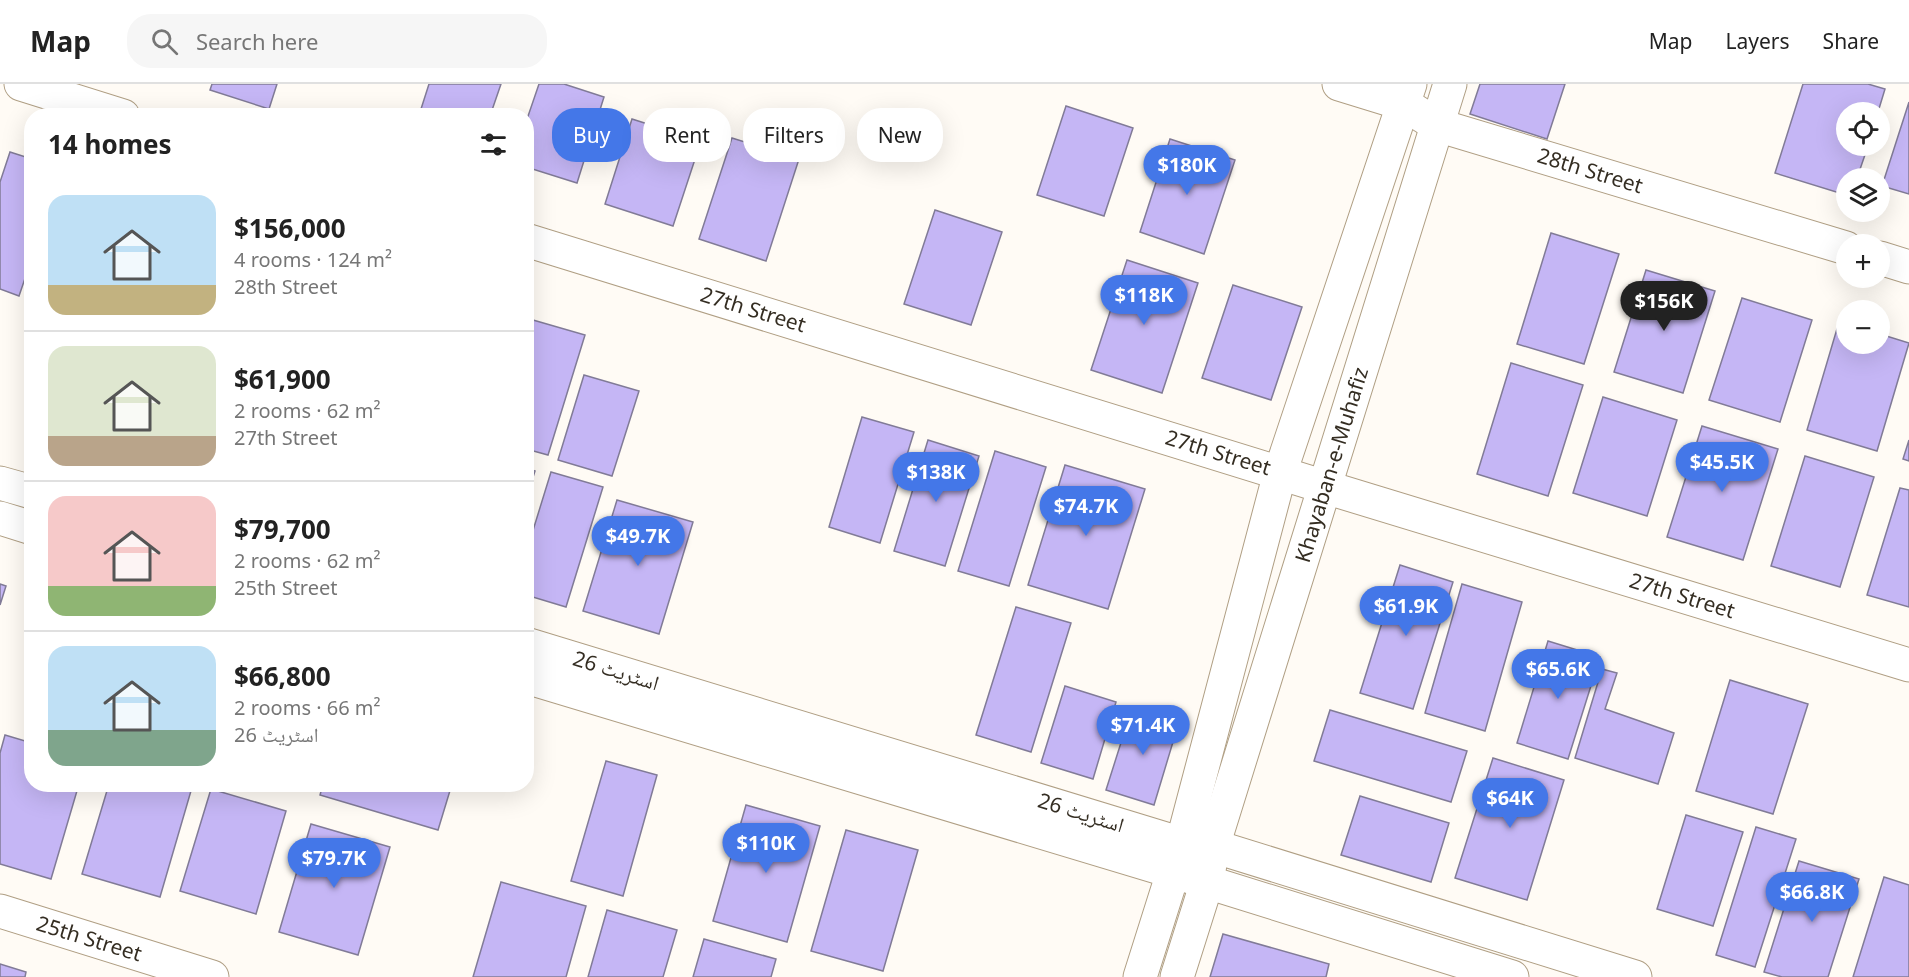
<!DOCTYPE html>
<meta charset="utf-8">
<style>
body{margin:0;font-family:"Noto Sans","Noto Naskh Arabic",sans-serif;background:#f6f6f6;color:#222;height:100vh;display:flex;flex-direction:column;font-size:22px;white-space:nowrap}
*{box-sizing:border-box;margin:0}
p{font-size:20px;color:#767676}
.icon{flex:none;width:33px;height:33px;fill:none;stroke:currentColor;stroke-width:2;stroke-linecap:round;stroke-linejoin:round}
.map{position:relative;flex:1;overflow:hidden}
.drawer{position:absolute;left:24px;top:24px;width:510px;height:684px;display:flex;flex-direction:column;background:#fff;border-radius:24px;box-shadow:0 6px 24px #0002}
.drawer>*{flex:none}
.hud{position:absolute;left:552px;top:24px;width:570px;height:54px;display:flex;gap:12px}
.fabs{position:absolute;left:1836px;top:18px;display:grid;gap:12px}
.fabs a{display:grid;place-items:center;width:54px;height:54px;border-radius:50%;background:#fff;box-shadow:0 6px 24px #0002;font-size:30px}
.price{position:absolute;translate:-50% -51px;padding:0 14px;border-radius:21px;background:#4477e8;color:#fff;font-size:20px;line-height:39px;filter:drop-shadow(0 2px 3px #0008)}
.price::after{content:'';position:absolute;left:50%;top:36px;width:18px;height:14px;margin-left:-9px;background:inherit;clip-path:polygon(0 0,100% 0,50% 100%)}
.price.active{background:#222;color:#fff}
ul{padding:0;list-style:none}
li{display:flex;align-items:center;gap:18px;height:150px;padding:0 24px}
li+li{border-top:2px solid #e0e0e0}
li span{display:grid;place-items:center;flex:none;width:168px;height:120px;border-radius:18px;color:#555}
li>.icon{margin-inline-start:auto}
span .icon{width:72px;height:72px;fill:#fffc;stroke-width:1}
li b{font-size:26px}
h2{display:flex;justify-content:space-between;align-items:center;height:72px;padding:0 24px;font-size:26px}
.pill{padding:0 21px;border-radius:24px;background:#fff;box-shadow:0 6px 24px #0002;font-size:21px;line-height:54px}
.pill.active{background:#4477e8;color:#fff}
header{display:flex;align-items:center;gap:36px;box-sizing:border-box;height:84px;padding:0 30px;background:#fff;border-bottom:2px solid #e0e0e0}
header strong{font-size:28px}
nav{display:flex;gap:33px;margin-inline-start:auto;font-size:21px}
.search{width:420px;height:54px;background:#f6f6f6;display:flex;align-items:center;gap:15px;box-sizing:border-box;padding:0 21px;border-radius:24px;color:#767676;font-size:22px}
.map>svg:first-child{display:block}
.building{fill:#c5b6f5;stroke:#817b97;stroke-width:1.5}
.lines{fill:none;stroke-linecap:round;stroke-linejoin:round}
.street-casing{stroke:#b09f84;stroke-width:35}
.secondary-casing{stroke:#b09f84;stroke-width:35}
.street{stroke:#fff;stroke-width:33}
.secondary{stroke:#fff;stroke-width:33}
.labels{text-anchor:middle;stroke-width:4.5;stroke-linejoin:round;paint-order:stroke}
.street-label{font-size:21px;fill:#342d22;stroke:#fff}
</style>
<header>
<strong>Map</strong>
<div class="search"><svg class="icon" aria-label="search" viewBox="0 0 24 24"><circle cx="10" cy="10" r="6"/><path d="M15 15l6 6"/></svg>Search here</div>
<nav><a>Map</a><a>Layers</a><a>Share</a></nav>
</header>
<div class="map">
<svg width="1909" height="893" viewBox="0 0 1909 893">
<rect width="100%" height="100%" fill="#fffbf5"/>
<!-- building -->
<g class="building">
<path d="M212 0H277L269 25 210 6Z"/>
<path d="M429 0H501L490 32H441L421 25Z"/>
<path d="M539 0H564L604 13 577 99 526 83V38Z"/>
<path d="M1480 0H1565L1547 55 1470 30Z"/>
<path d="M1803 0H1868L1885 5 1878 28H1846V62H1868L1857 94H1846V111L1775 89Z"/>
<path d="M1909 18V110L1882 102Z"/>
<path d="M1066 22 1133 44 1104 132 1037 111Z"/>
<path d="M632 35 701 57 673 142 605 120Z"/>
<path d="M732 54 799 75 766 177 699 155Z"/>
<path d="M1170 55 1235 76 1204 170 1140 148Z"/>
<path d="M10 68 32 75V174L19 212 0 205V98Z"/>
<path d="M935 126 1002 148 971 241 904 220Z"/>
<path d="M1551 149 1619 170 1584 280 1517 260Z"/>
<path d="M1127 176 1198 199 1162 309 1091 286Z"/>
<path d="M1646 186 1715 207 1683 309 1614 288Z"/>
<path d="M1233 201 1302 223 1271 316 1202 294Z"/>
<path d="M1742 214 1812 236 1780 338 1709 316Z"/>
<path d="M533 236 585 251 548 371 526 365V258Z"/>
<path d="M1839 238 1846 241V260H1880V250L1909 259 1877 367 1807 346Z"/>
<path d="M1511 279 1583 301 1548 412 1477 390Z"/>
<path d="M584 291 639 307 612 392 558 376Z"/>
<path d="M1603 313 1677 336 1647 432 1573 409Z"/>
<path d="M862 333 914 348 880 459 829 443Z"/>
<path d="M1702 342 1778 365 1743 476 1667 453Z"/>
<path d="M928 356 979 372 945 482 894 467Z"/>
<path d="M1909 356V377L1903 375Z"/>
<path d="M995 367 1046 383 1009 502 958 487Z"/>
<path d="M1805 372 1874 393 1840 503 1771 482Z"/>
<path d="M1065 381 1145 405 1108 525 1028 501Z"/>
<path d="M526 384 535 387 526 415Z"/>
<path d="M551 388 603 403 566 523 526 511V469Z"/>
<path d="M1900 404 1909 406V523L1867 511Z"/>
<path d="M617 416 693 438 659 550 583 527Z"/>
<path d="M1400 481 1453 498 1413 625 1360 609Z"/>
<path d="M0 500 6 502 0 521Z"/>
<path d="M1462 500 1522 518 1485 647 1425 629Z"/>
<path d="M1016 523 1071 539 1031 668 976 651Z"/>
<path d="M1548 557 1600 573 1568 675 1517 659Z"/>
<path d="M1602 585 1617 589 1605 625 1674 649 1658 700 1575 674Z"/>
<path d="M1730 596 1808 620 1773 730 1696 707Z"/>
<path d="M1065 602 1116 618 1093 695 1041 679Z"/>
<path d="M1132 624 1179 638 1154 721 1106 706Z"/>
<path d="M1330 626 1467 667 1451 718 1314 677Z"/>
<path d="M5 651 32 659V700H79L51 795 0 780V669Z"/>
<path d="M1493 674 1564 696 1527 816 1455 794Z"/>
<path d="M606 677 657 691 623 812 571 797Z"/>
<path d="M109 700H193L160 813 82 790Z"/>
<path d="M276 700H299L297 707Z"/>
<path d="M323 700H452L438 746 320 711Z"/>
<path d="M211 705 286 727 256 830 180 807Z"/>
<path d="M1360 712 1449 739 1431 798 1341 771Z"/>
<path d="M746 721 820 742 787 858 713 837Z"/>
<path d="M1686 731 1743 748 1713 842 1657 825Z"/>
<path d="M311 740 390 763 358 871 279 848Z"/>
<path d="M1756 743 1796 755 1755 883 1716 871Z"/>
<path d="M846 746 918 766 883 887 811 867Z"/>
<path d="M1799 777 1859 795 1828 893H1782L1764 888Z"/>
<path d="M1884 793 1909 801V893H1853Z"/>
<path d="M501 798 586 822 566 893H473Z"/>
<path d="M607 826 677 846 663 893H588Z"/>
<path d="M1223 850 1329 880 1326 893H1210Z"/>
<path d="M704 855 776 875 771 893H693Z"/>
<path d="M0 880 26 888 25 893H0Z"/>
</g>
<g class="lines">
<defs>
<g id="street">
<path d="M21 0 123 32"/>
<path d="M1339 0 1404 20 1437 41 1846 164"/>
<path d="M526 156 1325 403 1909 581"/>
<path d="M1880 174 1909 183"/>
<path d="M0 827 212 893"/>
</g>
<g id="secondary">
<path d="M0 399 32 408"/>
<path d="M0 434 32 444"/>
<path d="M526 560 1182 760 1213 762 1635 893"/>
<path d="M526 593 1207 798 1512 893"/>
<path d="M1140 893 1182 760 1280 389 1410 0"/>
<path d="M1177 893 1207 798 1213 762 1450 0"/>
</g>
</defs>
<!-- street casing -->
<use href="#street" class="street-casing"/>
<!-- secondary casing -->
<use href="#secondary" class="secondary-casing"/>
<!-- street -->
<use href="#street" class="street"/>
<!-- secondary -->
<use href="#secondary" class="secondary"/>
</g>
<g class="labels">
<!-- street labels -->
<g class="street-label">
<text transform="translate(1590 87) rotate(17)" y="7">28th Street</text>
<text transform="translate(753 226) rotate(17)" y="7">27th Street</text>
<text transform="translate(1218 369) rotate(17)" y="7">27th Street</text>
<text transform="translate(1332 381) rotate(-73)" y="7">Khayaban-e-Muhafiz</text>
<text transform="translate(1682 512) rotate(17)" y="7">27th Street</text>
<text transform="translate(616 587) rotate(17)" y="7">اسٹریٹ 26</text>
<text transform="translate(1081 729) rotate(17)" y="7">اسٹریٹ 26</text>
<text transform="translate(89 855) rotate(17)" y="7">25th Street</text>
</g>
</g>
</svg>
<div class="fabs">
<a><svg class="icon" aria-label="locate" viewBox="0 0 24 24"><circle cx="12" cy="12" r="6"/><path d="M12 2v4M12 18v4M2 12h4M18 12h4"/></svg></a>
<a><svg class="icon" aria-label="layers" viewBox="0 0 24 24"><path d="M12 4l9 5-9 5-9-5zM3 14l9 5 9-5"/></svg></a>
<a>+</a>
<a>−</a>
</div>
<b class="price" style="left:1187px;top:112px">$180K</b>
<b class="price" style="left:1144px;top:242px">$118K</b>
<b class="price active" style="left:1664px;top:248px">$156K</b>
<b class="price" style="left:1722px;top:409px">$45.5K</b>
<b class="price" style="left:936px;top:419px">$138K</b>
<b class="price" style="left:1086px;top:453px">$74.7K</b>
<b class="price" style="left:638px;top:483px">$49.7K</b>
<b class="price" style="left:1406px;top:553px">$61.9K</b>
<b class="price" style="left:1558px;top:616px">$65.6K</b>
<b class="price" style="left:1143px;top:672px">$71.4K</b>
<b class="price" style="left:1510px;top:745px">$64K</b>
<b class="price" style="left:766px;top:790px">$110K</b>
<b class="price" style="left:334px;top:805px">$79.7K</b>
<b class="price" style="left:1812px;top:839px">$66.8K</b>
<div class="hud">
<a class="pill active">Buy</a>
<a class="pill">Rent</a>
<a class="pill">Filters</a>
<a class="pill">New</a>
</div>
<section class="drawer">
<h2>14 homes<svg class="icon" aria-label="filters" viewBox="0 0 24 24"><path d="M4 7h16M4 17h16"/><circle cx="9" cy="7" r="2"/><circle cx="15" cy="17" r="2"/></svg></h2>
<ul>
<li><span style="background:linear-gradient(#bfe0f5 75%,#c2b280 0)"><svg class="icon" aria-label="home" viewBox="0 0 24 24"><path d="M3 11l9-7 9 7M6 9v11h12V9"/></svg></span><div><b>$156,000</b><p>4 rooms · 124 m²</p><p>28th Street</p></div></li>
<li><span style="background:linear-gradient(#dfe7d0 75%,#b9a48a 0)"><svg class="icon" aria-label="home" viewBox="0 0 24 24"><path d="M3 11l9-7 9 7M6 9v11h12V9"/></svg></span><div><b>$61,900</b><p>2 rooms · 62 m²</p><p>27th Street</p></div></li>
<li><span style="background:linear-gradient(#f6c9c9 75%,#8fb573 0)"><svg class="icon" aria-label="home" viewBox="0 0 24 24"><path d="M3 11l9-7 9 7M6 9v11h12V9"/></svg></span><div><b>$79,700</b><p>2 rooms · 62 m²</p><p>25th Street</p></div></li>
<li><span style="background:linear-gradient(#bfe0f5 70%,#7fa58c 0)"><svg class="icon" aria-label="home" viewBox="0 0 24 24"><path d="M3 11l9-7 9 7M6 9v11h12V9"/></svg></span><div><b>$66,800</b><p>2 rooms · 66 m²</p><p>اسٹریٹ 26</p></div></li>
</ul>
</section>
</div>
